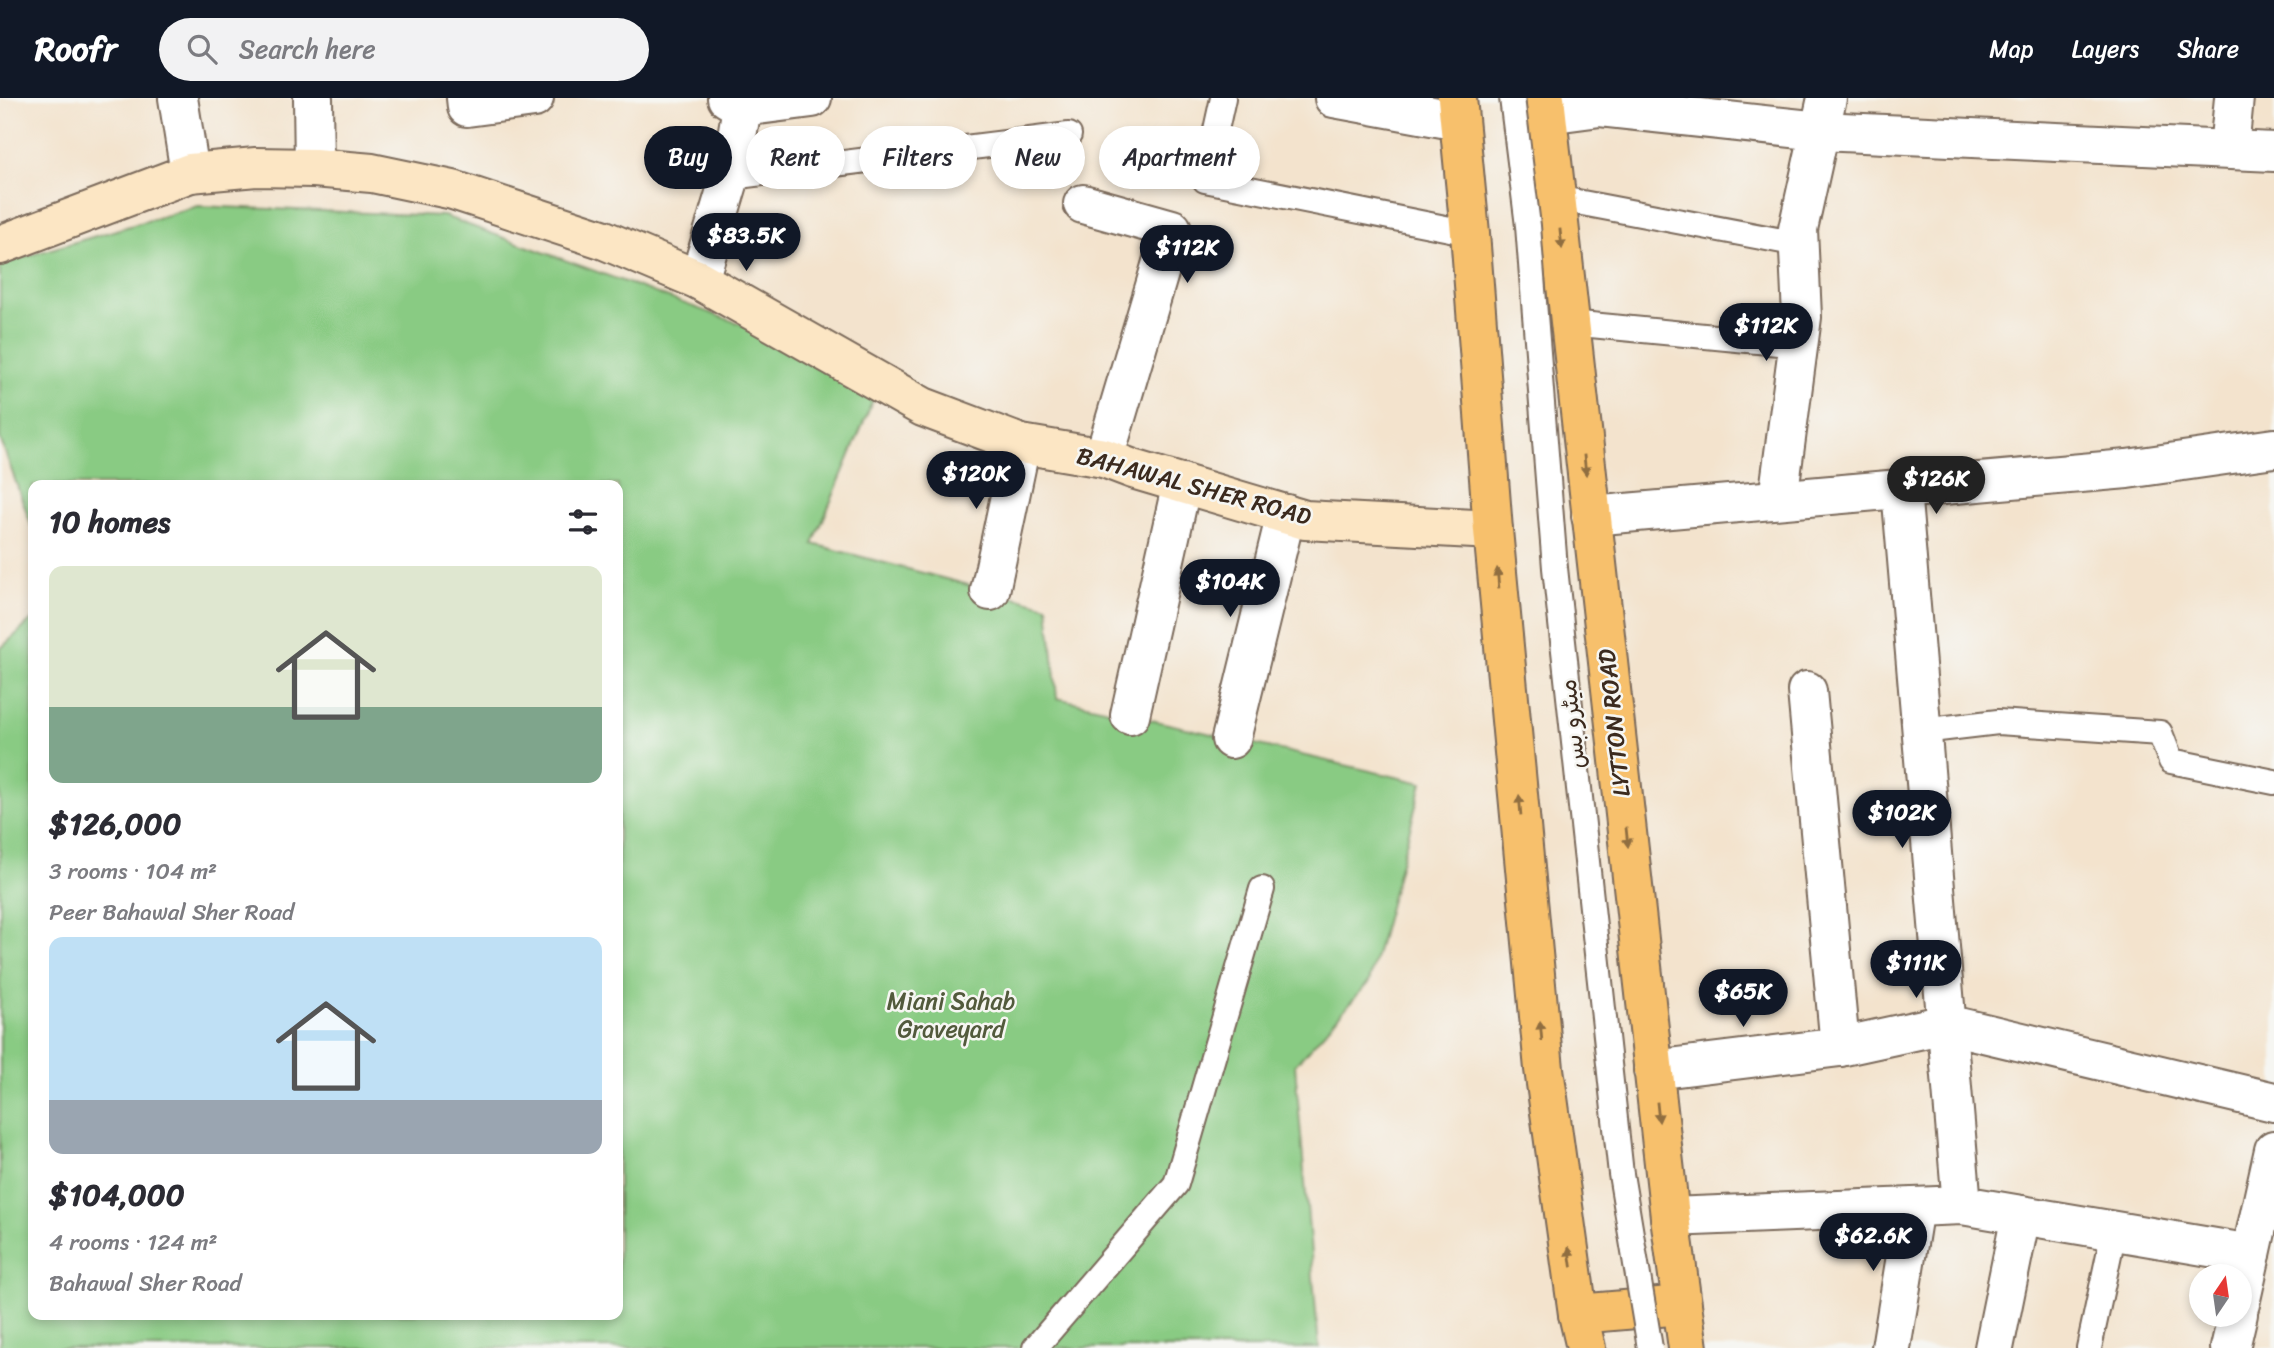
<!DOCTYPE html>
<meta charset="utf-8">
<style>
body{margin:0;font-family:Sriracha,"Playpen Sans Arabic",sans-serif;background:#f2f2f3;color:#2b2b33;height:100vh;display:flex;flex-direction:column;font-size:26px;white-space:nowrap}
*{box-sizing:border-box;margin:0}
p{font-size:23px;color:#7c7c81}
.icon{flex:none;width:38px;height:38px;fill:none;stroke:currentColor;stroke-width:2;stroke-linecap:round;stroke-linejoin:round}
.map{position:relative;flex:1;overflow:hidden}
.sheet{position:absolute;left:28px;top:382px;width:595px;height:840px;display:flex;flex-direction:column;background:#fff;border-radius:14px;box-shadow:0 4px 10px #0003}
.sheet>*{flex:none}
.guide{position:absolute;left:644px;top:28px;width:665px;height:63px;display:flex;gap:14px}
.needle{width:46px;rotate:13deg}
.fabs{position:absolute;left:2189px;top:1166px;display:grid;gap:14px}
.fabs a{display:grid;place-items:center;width:63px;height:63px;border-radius:50%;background:#fff;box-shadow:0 4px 10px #0003;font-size:35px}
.price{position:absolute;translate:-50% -60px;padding:0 16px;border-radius:24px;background:#111827;color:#fff;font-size:23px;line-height:46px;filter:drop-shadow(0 2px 4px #0008)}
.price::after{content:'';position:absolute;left:50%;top:42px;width:21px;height:16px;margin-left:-10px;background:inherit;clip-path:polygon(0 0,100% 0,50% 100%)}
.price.current{background:#222;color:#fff}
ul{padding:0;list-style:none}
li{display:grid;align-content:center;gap:14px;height:371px;padding:0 21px}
li span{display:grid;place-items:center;height:217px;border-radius:14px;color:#555}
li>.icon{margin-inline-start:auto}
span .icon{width:126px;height:126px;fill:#fffc;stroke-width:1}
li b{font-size:30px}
h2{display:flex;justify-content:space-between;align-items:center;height:84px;padding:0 21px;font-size:30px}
.tag{padding:0 24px;border-radius:32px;background:#fff;box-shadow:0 4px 10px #0003;font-size:24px;line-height:63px}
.tag.current{background:#111827;color:#fff}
header{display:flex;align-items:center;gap:42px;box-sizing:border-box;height:98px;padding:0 35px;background:#111827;color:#fff}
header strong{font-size:33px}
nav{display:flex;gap:38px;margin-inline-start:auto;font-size:24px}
.search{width:490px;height:63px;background:#f2f2f3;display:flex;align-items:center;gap:18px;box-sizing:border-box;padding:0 24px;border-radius:38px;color:#7c7c81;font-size:26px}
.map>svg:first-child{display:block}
.green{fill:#89cb83;stroke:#627a50;stroke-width:2}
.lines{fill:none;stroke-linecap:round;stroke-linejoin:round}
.lane-casing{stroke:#7b6b5b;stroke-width:28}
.street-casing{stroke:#7b6b5b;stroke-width:42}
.secondary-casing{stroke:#7b6b5b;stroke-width:42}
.primary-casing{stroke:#7b6b5b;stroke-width:42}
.lane{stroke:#fff;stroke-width:24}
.street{stroke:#fff;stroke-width:38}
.secondary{stroke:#fce6c4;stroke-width:38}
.primary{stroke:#f7c06c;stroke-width:38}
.lane-bridge-casing{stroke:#7b6b5b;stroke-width:28;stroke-linecap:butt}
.lane-bridge{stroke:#fff;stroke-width:24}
.oneway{fill:#906e41}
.labels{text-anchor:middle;stroke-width:5;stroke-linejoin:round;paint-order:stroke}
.street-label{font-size:24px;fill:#3b2a1e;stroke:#f6f6f2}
.park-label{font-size:24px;fill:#525a3c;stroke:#f6f6f2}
</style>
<header>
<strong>Roofr</strong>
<div class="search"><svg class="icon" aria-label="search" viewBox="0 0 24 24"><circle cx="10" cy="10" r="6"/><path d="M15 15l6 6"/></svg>Search here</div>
<nav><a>Map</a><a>Layers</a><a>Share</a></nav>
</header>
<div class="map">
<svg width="2274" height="1250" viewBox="0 0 2274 1250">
<rect width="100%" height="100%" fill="#f6f6f2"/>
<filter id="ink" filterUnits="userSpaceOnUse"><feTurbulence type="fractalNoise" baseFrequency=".0143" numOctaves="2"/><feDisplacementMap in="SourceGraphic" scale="14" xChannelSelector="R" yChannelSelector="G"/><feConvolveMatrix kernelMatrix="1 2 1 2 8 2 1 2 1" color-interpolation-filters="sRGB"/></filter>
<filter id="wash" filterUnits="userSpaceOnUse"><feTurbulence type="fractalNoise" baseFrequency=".00686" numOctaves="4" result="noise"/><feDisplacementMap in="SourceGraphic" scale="28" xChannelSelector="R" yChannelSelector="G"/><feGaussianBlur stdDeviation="1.57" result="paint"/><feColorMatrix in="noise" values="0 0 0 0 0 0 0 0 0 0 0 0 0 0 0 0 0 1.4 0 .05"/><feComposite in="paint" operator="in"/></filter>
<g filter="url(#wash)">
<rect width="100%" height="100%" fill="#f3e3cd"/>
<!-- green -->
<path class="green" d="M198 108 444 118 883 278 813 446 1048 508 1057 600 1422 685 1369 884 1295 967 1319 1250H0V551L33 521V1216H618V387H33V432L0 340V166Z"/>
</g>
<g filter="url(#ink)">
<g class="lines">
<defs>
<g id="lane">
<path d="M1223 0 1205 82 1470 135"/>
<path d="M730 79 1069 37"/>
<path d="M1556 100 1798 146"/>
<path d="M1570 225 1798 247"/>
<path d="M1922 633 1998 624 2160 635 2171 663 2274 684"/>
<path d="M1035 1250 1176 1086 1262 791"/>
<path d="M2089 1250 2114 1133"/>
</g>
<g id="street">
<path d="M178 0 190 75"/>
<path d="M313 0 314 70"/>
<path d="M466 0 467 9 534 0"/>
<path d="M727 0 742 9 812 0"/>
<path d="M1334 0 1459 23"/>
<path d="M1547 16 1600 9 1820 33 2274 54"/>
<path d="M2229 51 2234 0"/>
<path d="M1083 106 1172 131 1104 360"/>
<path d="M699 182 730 79 742 9V0"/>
<path d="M1901 391 1962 1107"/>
<path d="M1778 401 1802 219 1798 131 1827 0"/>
<path d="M1591 418 2127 371 2274 350"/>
<path d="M990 493 1021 346"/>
<path d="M1807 593 1840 949 1946 926 2274 1004"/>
<path d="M1130 617 1182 385"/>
<path d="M1231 641 1286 416"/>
<path d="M1653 972 1840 949"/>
<path d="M1670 1119 1962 1107 2251 1156"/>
<path d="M2240 1206 2274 1052"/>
<path d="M1891 1250 1914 1109"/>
<path d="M1994 1250 2021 1117"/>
<path d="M2230 1250 2238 1216"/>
</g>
<path id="secondary" d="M0 147 190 75 256 69 314 70 372 75 453 92 602 141 699 182 923 309 1021 346 1104 360 1133 371 1305 422 1493 432"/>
<g id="primary">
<path d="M1457 0 1470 135 1493 432 1544 971 1578 1216 1586 1250"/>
<path d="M1545 0 1670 1119 1688 1250"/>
<path d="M1578 1216 1682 1207"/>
</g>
</defs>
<!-- lane casing -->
<use href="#lane" class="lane-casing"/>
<!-- street casing -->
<use href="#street" class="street-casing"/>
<!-- secondary casing -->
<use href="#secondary" class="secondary-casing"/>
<!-- primary casing -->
<use href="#primary" class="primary-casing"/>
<!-- lane -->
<use href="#lane" class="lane"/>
<!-- street -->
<use href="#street" class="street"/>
<!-- secondary -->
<use href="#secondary" class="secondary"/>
<!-- primary -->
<use href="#primary" class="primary"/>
<defs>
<path id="lane-bridge" d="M1512 0 1528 128 1555 470 1621 1076 1650 1250"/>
</defs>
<!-- lane-bridge casing -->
<use href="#lane-bridge" class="lane-bridge-casing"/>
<!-- lane-bridge -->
<use href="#lane-bridge" class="lane-bridge"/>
</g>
<!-- one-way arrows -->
<defs><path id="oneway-solid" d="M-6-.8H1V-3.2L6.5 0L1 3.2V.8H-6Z" transform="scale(1.75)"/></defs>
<g class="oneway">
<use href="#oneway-solid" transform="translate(1561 141) rotate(84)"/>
<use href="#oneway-solid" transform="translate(1585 367) rotate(84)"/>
<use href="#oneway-solid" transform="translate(1498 480) rotate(-95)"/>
<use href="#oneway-solid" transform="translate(1520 707) rotate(-95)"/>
<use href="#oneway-solid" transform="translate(1627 739) rotate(84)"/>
<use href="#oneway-solid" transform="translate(1541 933) rotate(-95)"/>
<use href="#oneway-solid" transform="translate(1658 1014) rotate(84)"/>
<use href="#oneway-solid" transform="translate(1570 1159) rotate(-98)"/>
</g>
</g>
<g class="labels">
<!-- street labels -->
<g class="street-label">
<text transform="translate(1194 388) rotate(15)" y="8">BAHAWAL SHER ROAD</text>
<text transform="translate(1614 625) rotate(-96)" y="8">LYTTON ROAD</text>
<text transform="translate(1572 626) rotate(-96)" y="8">میٹرو بس</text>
</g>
<!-- park labels -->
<g class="park-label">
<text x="951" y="911">Miani Sahab<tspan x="951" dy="28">Graveyard</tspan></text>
</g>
</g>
</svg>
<div class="fabs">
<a><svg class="needle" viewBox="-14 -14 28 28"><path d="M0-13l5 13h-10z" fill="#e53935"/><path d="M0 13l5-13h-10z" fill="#7c7c81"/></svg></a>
</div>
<b class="price" style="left:746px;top:175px">$83.5K</b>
<b class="price" style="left:1187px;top:187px">$112K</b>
<b class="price" style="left:1766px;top:265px">$112K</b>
<b class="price" style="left:976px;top:413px">$120K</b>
<b class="price current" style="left:1936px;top:418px">$126K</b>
<b class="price" style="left:1230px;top:521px">$104K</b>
<b class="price" style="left:1902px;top:752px">$102K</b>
<b class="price" style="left:1916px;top:902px">$111K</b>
<b class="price" style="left:1743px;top:931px">$65K</b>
<b class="price" style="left:1873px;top:1175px">$62.6K</b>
<div class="guide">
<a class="tag current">Buy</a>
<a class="tag">Rent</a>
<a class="tag">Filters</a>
<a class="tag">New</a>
<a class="tag">Apartment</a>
</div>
<section class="sheet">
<h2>10 homes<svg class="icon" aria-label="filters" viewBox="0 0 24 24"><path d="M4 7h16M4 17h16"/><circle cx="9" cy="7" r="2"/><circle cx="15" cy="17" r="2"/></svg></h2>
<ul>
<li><span style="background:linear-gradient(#dfe7d0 65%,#7fa58c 0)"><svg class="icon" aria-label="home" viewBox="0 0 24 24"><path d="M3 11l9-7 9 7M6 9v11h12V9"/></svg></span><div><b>$126,000</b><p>3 rooms · 104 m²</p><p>Peer Bahawal Sher Road</p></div></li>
<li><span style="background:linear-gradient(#bfe0f5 75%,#9aa5b1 0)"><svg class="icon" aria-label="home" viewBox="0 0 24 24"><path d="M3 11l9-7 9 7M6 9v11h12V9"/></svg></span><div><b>$104,000</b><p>4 rooms · 124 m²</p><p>Bahawal Sher Road</p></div></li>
</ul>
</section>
</div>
